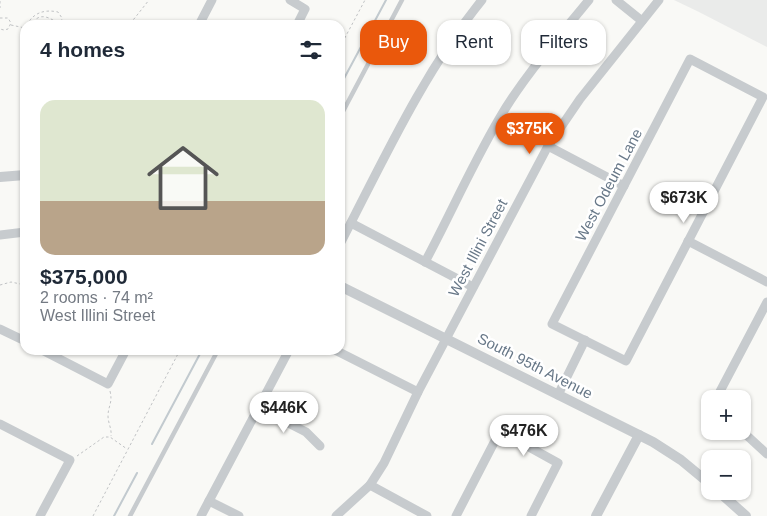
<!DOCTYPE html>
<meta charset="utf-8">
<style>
body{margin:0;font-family:Helvetica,sans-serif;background:#f2f2f3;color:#1f2937;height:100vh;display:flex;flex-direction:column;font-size:19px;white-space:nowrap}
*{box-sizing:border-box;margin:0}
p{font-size:16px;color:#747a83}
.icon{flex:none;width:28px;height:28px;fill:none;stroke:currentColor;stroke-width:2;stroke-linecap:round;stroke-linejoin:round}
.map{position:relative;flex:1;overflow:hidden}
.sheet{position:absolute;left:20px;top:20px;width:325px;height:335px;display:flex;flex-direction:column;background:#fff;border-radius:15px;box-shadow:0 1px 4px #0004}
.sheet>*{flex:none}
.top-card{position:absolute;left:360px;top:20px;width:331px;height:45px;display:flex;gap:10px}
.controls{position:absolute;left:701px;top:390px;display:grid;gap:10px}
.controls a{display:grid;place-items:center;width:50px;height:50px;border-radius:10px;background:#fff;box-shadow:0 1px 4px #0004;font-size:25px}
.price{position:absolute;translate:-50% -42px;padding:0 11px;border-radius:18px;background:#fff;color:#222;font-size:16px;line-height:32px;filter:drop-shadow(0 1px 2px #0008)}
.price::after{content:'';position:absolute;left:50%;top:30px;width:15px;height:11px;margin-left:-8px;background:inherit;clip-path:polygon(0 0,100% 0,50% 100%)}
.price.on{background:#ea580c;color:#fff}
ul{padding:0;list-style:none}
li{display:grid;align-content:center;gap:10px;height:265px;padding:0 20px}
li+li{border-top:1px solid #e0e1e3}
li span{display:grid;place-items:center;height:155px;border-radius:15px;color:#555}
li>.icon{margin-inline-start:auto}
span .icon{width:90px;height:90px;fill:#fffc;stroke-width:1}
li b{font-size:21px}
h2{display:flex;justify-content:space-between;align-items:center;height:60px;padding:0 20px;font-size:21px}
.chip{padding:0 18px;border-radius:15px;background:#fff;box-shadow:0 1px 4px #0004;font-size:18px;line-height:45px}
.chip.on{background:#ea580c;color:#fff}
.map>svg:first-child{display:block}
.built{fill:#eaebea}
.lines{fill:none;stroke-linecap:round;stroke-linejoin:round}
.stream{stroke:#c2cacf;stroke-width:2}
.path{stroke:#c1c3c5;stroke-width:1;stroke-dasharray:2.5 2.5;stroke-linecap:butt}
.service{stroke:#c7cbce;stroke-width:4.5}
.minor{stroke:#c7cbce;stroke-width:9}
.tertiary{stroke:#c7cbce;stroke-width:10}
.labels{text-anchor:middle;stroke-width:5;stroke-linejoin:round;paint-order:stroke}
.street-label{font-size:15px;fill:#687888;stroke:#fff}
</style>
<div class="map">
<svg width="767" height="516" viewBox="0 0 767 516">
<rect width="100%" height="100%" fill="#f9f9f6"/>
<!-- built -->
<path class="built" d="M674 0H767V47L699 12Z"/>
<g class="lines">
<!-- stream -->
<g class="stream">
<path d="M340 86 386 0"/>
<path d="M152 444 202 350"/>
<path d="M114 516 137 473"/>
</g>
<!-- path -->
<g class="path">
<path d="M0 1V8"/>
<path d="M0 18H8L11 23 8 29 4 30 0 29"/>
<path d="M11 25 25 28"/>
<path d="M27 25C33 13 44 9 58 12L62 18 61 25C53 20 44 13 36 19L33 25"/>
<path d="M125 25 134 19 149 0"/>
<path d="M340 47 365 0"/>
<path d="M0 285 11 282 25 285"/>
<path d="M110 391C113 403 108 406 108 416 108 423 112 429 111 436"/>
<path d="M77 456 104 437H110L127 449"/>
<path d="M93 516 180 350"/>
</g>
<!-- service -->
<g class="service">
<path d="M340 117 402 0"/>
<path d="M130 516 218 350"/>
</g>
<!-- minor -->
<g class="minor">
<path d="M290 0 305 9 297 25"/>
<path d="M616 0 642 21"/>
<path d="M199 25 212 0"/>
<path d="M690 59 763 97 626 361 552 324Z"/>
<path d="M548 146 624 186"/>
<path d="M351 223 473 287"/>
<path d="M0 235 25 232"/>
<path d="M688 241 767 282"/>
<path d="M340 244C383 161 423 73 482 0"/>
<path d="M425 262C450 215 472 165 499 119 524 76 558 38 589 0"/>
<path d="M0 329 25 341"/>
<path d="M42 350 108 384 126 350"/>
<path d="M335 350 418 392"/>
<path d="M558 395 585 340"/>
<path d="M716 399 767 302"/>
<path d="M259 408 306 432 320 446"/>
<path d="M0 424 70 460 40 516"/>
<path d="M742 431 767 454"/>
<path d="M370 485 427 516"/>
<path d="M209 501 239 516"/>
<path d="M201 516 289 350"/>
<path d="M336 516 370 485 384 463 418 392 548 146 580 99 659 0"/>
<path d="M456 516 500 431 558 463 531 516"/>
</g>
<!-- tertiary -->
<g class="tertiary">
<path d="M0 177 25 175"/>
<path d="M340 286 653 442 681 460 710 484"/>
<path d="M718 491 746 516"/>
<path d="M596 516 639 435"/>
</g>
</g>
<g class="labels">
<!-- street labels -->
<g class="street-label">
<text transform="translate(609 185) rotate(-62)" y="5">West Odeum Lane</text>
<text transform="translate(478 248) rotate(-62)" y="5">West Illini Street</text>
<text transform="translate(535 366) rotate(27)" y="5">South 95th Avenue</text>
</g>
</g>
</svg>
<div class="controls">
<a>+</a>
<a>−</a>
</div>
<b class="price on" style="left:530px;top:155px">$375K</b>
<b class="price" style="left:684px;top:224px">$673K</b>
<b class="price" style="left:284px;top:434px">$446K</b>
<b class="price" style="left:524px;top:457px">$476K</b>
<div class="top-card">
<a class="chip on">Buy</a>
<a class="chip">Rent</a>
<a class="chip">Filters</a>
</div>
<section class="sheet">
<h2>4 homes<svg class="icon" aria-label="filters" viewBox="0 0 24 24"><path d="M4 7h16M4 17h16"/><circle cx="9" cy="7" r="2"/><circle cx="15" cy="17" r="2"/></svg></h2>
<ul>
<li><span style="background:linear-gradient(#dfe7d0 65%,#b9a48a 0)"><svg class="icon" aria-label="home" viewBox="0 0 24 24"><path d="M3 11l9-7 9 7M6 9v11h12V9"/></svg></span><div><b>$375,000</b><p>2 rooms · 74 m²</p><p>West Illini Street</p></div></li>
</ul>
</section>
</div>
